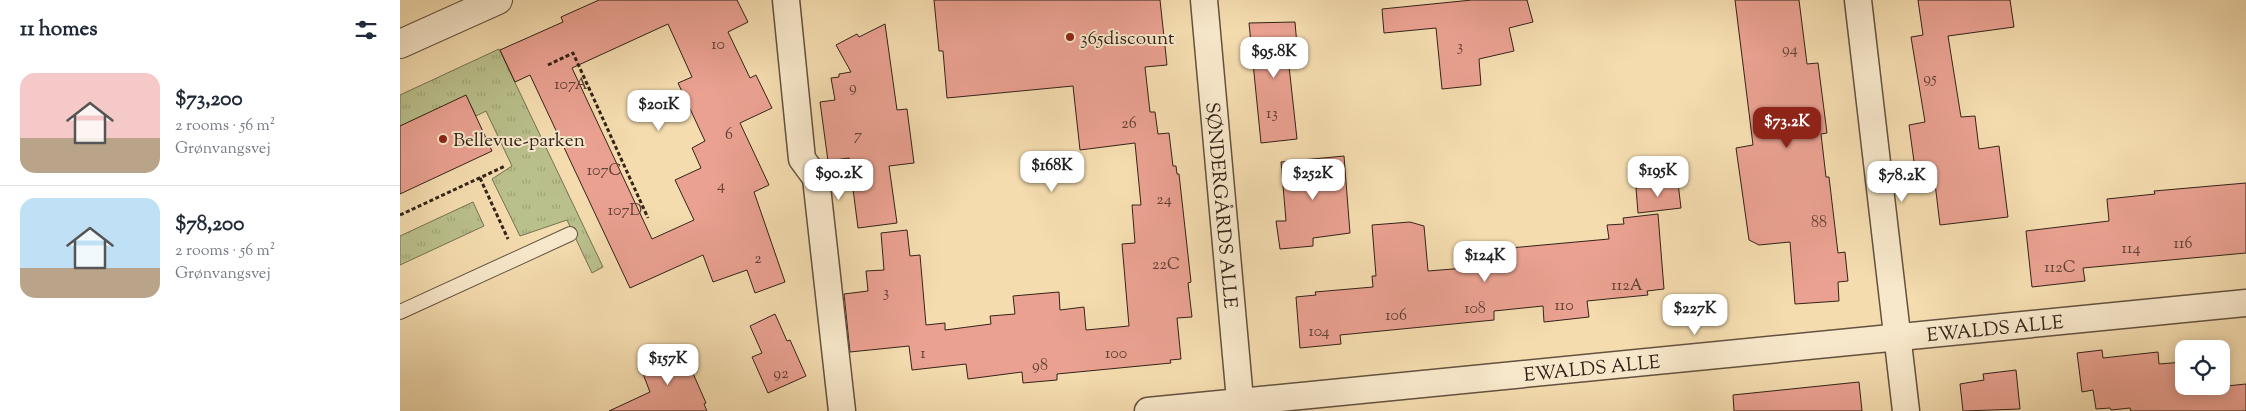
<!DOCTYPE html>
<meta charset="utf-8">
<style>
body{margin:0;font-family:"Sorts Mill Goudy",serif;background:#f2f2f3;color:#1f2937;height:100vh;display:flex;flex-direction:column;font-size:19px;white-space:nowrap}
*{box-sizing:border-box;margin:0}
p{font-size:16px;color:#747a83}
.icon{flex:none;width:28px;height:28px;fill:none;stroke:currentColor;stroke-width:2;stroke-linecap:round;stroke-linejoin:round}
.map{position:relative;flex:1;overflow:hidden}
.panel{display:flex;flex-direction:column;background:#fff;width:400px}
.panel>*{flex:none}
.tools{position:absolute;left:1775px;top:340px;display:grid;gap:10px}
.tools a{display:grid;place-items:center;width:55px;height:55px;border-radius:10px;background:#fff;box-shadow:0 2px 12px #0003;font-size:25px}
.price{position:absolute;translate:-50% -42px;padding:0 11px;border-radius:10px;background:#fff;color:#222;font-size:16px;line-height:32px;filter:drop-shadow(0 1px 2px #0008)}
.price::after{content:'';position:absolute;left:50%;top:30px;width:15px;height:11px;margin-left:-8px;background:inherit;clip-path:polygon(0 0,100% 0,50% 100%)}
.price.selected{background:#8f2418;color:#fff}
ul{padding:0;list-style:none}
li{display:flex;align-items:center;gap:15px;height:125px;padding:0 20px}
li+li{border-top:1px solid #e0e1e3}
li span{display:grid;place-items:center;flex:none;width:140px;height:100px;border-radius:15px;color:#555}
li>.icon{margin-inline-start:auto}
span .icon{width:60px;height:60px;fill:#fffc;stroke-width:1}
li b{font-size:21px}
h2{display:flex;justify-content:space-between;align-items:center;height:60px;padding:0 20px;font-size:21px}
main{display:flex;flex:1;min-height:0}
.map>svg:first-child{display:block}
.grass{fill:url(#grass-tufts);stroke:#767252}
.building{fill:#eaa191;stroke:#332319;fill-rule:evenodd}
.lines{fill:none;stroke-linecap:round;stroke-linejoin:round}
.service-casing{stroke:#63513e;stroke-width:16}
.minor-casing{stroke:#63513e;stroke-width:29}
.tertiary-casing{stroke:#63513e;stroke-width:30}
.path{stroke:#332319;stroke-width:3;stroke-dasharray:4 2.5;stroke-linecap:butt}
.service{stroke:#f8e8cb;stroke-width:14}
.minor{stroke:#f8e8cb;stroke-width:26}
.tertiary{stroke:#f8e8cb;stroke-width:28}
.poi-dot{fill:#8f2418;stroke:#f8e8cb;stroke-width:2}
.labels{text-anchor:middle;stroke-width:4;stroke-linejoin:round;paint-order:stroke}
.number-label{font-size:16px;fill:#614237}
.poi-label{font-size:19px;fill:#332319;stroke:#f8e8cb;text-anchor:start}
.street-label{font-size:19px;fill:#332319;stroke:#f8e8cb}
</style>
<main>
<section class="panel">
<h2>11 homes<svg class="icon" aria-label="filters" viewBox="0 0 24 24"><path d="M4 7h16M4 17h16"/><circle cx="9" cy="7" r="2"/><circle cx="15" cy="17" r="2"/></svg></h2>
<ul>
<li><span style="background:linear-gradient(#f6c9c9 65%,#b9a48a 0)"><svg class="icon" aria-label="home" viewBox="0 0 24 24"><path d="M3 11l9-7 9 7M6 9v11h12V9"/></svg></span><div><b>$73,200</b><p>2 rooms · 56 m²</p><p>Grønvangsvej</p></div></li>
<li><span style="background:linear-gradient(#bfe0f5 70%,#b9a48a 0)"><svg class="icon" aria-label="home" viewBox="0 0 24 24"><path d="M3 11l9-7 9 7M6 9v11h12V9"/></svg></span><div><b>$78,200</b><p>2 rooms · 56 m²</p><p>Grønvangsvej</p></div></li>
</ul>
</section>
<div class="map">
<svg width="1846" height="411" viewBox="0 0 1846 411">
<defs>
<pattern id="grass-tufts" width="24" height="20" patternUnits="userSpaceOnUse" patternTransform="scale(1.25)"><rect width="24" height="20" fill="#bac08c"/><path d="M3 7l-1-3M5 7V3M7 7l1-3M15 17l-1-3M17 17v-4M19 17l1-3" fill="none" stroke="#a0a578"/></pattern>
</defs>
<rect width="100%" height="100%" fill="#f4dcaf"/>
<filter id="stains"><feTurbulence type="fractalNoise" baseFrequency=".004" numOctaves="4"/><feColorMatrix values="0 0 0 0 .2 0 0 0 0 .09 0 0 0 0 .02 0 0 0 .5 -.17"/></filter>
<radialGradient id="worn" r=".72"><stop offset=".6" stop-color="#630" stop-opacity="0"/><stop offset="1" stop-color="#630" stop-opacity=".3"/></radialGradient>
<!-- grass -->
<g class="grass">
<path d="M99 49 203 267 192 273 167 220 120 236 92 179 112 166 86 111 76 116 66 96 0 126V95Z"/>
<path d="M73 202 84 226 0 265V236Z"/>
</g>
<!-- building -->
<g class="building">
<path d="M199 0H337L348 22 328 32 350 78 356 75 372 108 340 123 369 185 354 192 385 282 355 293 347 270 313 282 303 255 230 288 130 75 115 82 100 50 163 22 161 17ZM268 24 292 77 278 83 305 141 292 148 301 168 275 180 294 220 252 239 172 68Z"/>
<path d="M534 0H760L767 65 745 67 750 112H755L758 134 769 133 773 166H776L777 174H779L791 282 788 283 792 317 777 318 781 359 770 360 771 363 657 374V380L623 383 622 372 568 379 566 364 512 370 509 346 450 352 444 294 468 291 466 271 484 270 481 233 507 230 510 256 520 255 526 325 545 323V330L591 324 590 316 615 314 613 296 659 292 660 310 684 307 686 330 729 326 722 244 735 243 732 205H741L735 143 680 150 673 86 547 98 543 51H539Z"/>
<path d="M1072 0H1127L1133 22 1109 28 1114 51 1079 59 1081 85 1042 89 1036 28 984 33 982 9Z"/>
<path d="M1335 0H1399L1407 64 1418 63 1427 133 1421 134 1426 177H1429L1438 253 1445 252 1448 281 1438 282 1439 301 1395 304 1390 242 1359 245 1349 240 1336 148 1353 145Z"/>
<path d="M1518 0H1610L1614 27 1548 36 1561 117 1575 116 1579 149 1599 146 1608 217 1540 225 1533 167 1515 169 1509 125 1525 122 1511 37 1523 35Z"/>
<path d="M895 22 898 57H888L897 139 861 143 849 23Z"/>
<path d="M485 24 497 110 507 109 514 163 489 166 497 223 458 228 449 158 428 161 420 102 435 100 431 78 439 77V74L451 72 436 45 457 34 459 37Z"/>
<path d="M66 95 92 151 0 194V126Z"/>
<path d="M944 156 950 233 913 238V246L880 249 876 221H886L881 162Z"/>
<path d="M1278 183 1281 208 1238 213 1236 188Z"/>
<path d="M1846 183V253L1683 268 1685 281 1632 287 1626 231 1709 221 1707 199 1755 194 1754 191Z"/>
<path d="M1258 214 1264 289 1247 291 1248 295 1187 301 1189 317 1144 322 1143 306 1094 311V320L940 335 941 344 900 348 896 297 916 295 915 292 973 287 972 276H976L972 225 1010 222 1024 226 1028 271 1090 266 1088 250 1209 239 1207 225 1224 224 1223 218Z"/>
<path d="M375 314 387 341 390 340 406 376 368 393 352 357 362 353 350 326Z"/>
<path d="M281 346 306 403 304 404 307 411H209L250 392 240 366Z"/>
<path d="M1702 350 1703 358 1758 352 1759 364 1784 362V386H1787L1788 390 1846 384V411H1731L1730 408 1711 410 1710 408 1696 409 1693 390 1682 392 1677 353Z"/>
<path d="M1616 370 1620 409 1563 411 1560 384 1584 380 1583 374Z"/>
<path d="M1459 382 1462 411H1334L1333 395Z"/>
</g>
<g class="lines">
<defs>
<path id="service" d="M0 312 170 234"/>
<g id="minor">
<path d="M386 0 402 159 416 178 442 411"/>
<path id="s1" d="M804 0 841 411"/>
<path d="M1458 0 1506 411"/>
<path id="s2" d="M748 411 1846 303"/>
</g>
<path id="tertiary" d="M0 44 98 0"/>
</defs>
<!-- service casing -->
<use href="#service" class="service-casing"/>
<!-- minor casing -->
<use href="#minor" class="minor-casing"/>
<!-- tertiary casing -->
<use href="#tertiary" class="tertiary-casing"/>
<!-- path -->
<g class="path">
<path d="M148 65 173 53 248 218"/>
<path d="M80 178 108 239"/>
<path d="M0 215 105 166"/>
</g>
<!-- service -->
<use href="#service" class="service"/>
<!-- minor -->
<use href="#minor" class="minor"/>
<!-- tertiary -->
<use href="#tertiary" class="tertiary"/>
</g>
<!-- markers -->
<g class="poi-dot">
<circle cx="670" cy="37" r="5"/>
<circle cx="43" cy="139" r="5"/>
</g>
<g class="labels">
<!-- number labels -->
<g class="number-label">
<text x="318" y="49">10</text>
<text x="1060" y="51">3</text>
<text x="1390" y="54">94</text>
<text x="1530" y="83">95</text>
<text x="171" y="89">107A</text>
<text x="453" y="92">9</text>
<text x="872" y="118">13</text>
<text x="729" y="128">26</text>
<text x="329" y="139">6</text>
<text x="458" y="140">7</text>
<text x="204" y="175">107C</text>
<text x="321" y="190">4</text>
<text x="764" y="204">24</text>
<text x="225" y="215">107D</text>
<text x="1419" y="227">88</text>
<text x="1783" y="248">116</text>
<text x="1731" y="253">114</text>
<text x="358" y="263">2</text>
<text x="766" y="269">22C</text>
<text x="1660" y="272">112C</text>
<text x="1227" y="290">112A</text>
<text x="486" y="297">3</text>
<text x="1164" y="310">110</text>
<text x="1075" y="313">108</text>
<text x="996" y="320">106</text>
<text x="919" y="336">104</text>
<text x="523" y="358">1</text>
<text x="716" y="358">100</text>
<text x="640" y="370">98</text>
<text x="381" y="378">92</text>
</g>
<!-- poi labels -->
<g class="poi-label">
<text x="680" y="44">365discount</text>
<text x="53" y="146">Bellevue-parken</text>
</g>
<!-- street labels -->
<g class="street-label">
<text dy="7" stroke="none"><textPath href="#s1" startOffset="206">SØNDERGÅRDS ALLE</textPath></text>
<text dy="7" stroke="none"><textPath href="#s2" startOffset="851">EWALDS ALLE</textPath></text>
<text dy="7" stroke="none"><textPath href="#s2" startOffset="446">EWALDS ALLE</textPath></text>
</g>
</g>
<rect width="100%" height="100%" filter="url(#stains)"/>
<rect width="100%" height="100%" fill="url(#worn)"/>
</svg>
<div class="tools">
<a><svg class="icon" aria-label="locate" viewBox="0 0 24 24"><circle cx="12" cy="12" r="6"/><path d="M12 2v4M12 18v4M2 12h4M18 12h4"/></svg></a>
</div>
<b class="price" style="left:874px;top:79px">$95.8K</b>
<b class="price" style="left:259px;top:132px">$201K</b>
<b class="price selected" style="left:1387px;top:149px">$73.2K</b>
<b class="price" style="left:652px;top:193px">$168K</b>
<b class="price" style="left:1258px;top:198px">$195K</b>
<b class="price" style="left:439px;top:201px">$90.2K</b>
<b class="price" style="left:913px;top:201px">$252K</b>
<b class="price" style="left:1502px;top:203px">$78.2K</b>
<b class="price" style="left:1085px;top:283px">$124K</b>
<b class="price" style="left:1295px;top:336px">$227K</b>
<b class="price" style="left:268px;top:386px">$157K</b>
</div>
</main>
